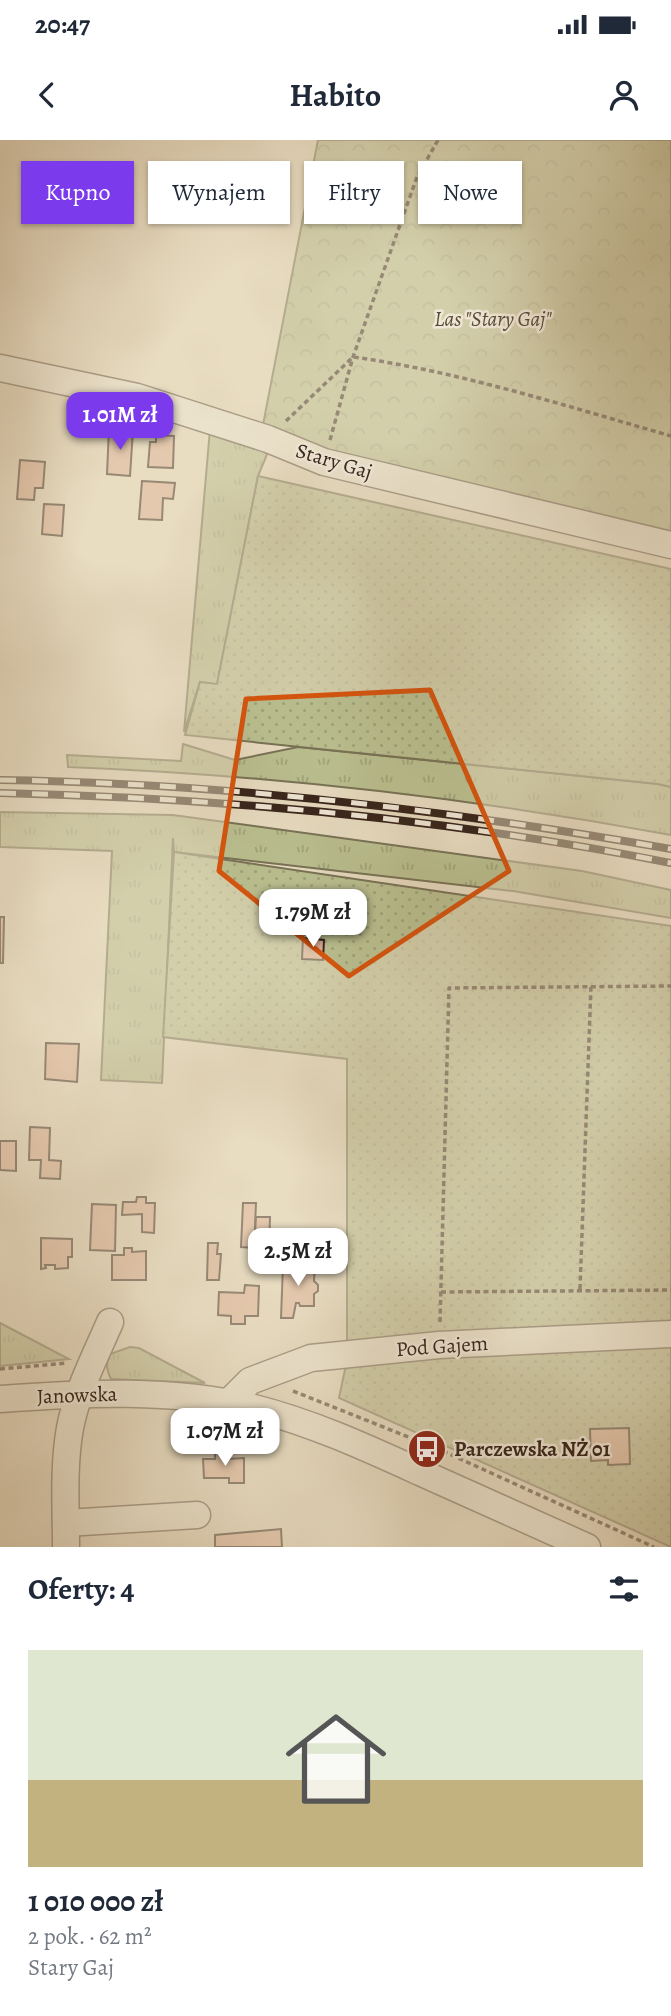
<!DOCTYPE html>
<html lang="pl">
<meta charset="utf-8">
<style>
body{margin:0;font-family:Alegreya,serif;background:#f6f6f7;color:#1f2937;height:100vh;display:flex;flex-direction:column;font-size:26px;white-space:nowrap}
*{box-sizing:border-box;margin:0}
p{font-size:23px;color:#747a83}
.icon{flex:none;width:38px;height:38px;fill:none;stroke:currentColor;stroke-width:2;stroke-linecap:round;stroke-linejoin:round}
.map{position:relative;height:1407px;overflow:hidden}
.panel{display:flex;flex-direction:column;background:#fff;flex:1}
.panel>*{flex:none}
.hud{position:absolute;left:21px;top:21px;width:630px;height:63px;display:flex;gap:14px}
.price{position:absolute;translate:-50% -60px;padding:0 16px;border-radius:14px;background:#fff;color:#222;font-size:23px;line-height:46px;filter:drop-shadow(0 2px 4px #0008)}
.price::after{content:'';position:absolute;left:50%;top:42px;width:21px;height:16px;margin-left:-10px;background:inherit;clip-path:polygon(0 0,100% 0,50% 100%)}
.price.on{background:#7c3aed;color:#fff}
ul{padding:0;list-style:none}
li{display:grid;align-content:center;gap:14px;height:371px;padding:0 28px}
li+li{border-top:2px solid #e0e1e3}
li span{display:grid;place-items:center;height:217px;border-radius:0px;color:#555}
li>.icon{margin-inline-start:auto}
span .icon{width:126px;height:126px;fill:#fffc;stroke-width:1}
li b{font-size:30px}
h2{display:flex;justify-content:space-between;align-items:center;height:84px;padding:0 28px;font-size:30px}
.pill{padding:0 24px;border-radius:0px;background:#fff;box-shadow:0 2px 5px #0004;font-size:24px;line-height:63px}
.pill.on{background:#7c3aed;color:#fff}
.status{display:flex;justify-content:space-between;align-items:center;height:49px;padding:0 35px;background:#fff;direction:ltr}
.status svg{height:19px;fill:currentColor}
header{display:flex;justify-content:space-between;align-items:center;height:91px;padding:0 28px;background:#fff;font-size:32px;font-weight:600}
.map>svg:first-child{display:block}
.grass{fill:url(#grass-tufts);stroke:#787256;stroke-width:2}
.forest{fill:url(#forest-crowns);stroke:#787256;stroke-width:2}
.garden{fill:url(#garden-dots);stroke:#787256;stroke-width:2}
.building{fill:#e2b297;stroke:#37241b;stroke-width:2}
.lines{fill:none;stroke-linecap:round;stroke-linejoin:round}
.minor-casing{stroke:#635244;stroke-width:29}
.path{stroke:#37241b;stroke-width:3.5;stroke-dasharray:5 3.5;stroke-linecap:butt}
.minor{stroke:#f0e8d7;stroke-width:26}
.rail-casing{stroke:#37241b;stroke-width:8}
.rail{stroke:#f0e8d7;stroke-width:5;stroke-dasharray:16;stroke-linecap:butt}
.marked{fill:none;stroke:#d6540e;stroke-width:5;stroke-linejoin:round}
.labels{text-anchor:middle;stroke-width:5;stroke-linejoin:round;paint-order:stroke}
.park-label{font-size:21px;font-style:italic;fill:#584b38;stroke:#f0e8d7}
.street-label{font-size:21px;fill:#37241b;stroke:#f0e8d7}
.poi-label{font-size:21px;font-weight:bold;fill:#37241b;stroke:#f0e8d7;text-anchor:start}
</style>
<div class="status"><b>20:47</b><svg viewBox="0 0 49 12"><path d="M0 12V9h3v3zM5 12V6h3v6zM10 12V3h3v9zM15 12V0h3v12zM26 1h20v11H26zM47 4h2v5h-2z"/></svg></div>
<header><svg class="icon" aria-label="back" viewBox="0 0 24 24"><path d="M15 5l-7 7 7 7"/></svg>Habito<svg class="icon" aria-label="person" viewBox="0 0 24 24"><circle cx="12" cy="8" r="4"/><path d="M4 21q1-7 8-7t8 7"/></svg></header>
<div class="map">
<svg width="671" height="1407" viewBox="0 0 671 1407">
<defs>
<pattern id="grass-tufts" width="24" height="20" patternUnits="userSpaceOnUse" patternTransform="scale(1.75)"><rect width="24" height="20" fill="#babf90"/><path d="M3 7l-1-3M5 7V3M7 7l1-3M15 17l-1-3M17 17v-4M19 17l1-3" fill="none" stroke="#a0a47c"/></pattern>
<pattern id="forest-crowns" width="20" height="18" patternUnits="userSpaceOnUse" patternTransform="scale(1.75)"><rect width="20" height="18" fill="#babf90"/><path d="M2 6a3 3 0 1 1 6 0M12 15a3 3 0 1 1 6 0" fill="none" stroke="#a0a47c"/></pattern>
<pattern id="garden-dots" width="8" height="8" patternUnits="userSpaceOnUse" patternTransform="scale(1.75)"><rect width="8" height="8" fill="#babf90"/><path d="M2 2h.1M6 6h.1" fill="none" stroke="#a0a47c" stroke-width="1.8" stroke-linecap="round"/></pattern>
</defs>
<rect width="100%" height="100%" fill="#e8dcc1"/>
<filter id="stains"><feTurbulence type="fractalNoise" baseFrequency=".00286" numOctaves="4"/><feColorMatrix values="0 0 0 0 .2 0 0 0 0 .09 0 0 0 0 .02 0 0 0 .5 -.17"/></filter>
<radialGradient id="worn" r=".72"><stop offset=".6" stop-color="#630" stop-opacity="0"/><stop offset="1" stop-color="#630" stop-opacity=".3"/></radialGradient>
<!-- grass -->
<g class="grass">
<path d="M210 289 268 312 258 336 217 545 200 542 184 592Z"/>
<path d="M183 604 235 620 298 607 658 644 671 647V695C472 658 270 635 68 627L67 615 181 621Z"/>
<path d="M0 672 173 675 582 731 671 750V778L513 751 174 712 173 698 162 943 101 940 112 711 0 707Z"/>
<path d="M0 1183 69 1219 0 1226Z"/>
<path d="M130 1207 139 1208 205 1243 111 1239C106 1229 106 1224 110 1214Z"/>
</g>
<!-- forest -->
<path class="forest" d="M318 0H671V401L326 323 262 290Z"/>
<!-- garden -->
<g class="garden">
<path d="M258 336 671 429V647L658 644 185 595 200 542 217 544Z"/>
<path d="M174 712 671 786V1407L339 1258 347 1220V919L163 897Z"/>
</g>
<!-- building -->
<g class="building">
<path d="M109 288 133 290 130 336 107 334Z"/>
<path d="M156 295 174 296 173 328 148 327 150 302H156Z"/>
<path d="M20 320 45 322 43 348H35L34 360 17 359Z"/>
<path d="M142 341 175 343 173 359 163 358 162 380 139 379Z"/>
<path d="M44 364 64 365 62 396 42 394Z"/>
<path d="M0 777H4L3 823H0Z"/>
<path d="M303 798 324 800 323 820 302 819Z"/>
<path d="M46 903 79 904 77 942 45 939Z"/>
<path d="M30 987 50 988 49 1020 61 1021 60 1039 40 1038 41 1020H29Z"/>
<path d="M0 1001H16V1031L0 1030Z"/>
<path d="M137 1057H146V1063H155L154 1093 142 1092V1074L122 1075 123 1062H136Z"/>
<path d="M243 1063H256L254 1108 241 1107Z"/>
<path d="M92 1064 116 1065 115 1111 90 1110Z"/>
<path d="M256 1077H270L269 1109 254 1108Z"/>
<path d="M41 1098 72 1099V1117H68V1128L55 1129V1125H45L46 1128 41 1129Z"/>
<path d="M208 1103H218L217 1114H221L219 1140H207Z"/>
<path d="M124 1108H132V1112L146 1111V1140H112V1115H124Z"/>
<path d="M294 1122 315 1126 314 1141 318 1145V1151L314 1154V1166H300L299 1163H296L293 1178H281L283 1125H294Z"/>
<path d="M245 1145 259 1146 258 1176H245V1184H231V1176L218 1175 219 1152 244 1153Z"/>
<path d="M629 1288 630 1324 608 1325V1320L591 1321 590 1289Z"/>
<path d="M215 1311H226L227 1319 244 1318V1343H229V1338H204L203 1319H215Z"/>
<path d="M281 1389 282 1407H215V1395Z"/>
</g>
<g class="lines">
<defs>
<g id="minor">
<path d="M0 228 137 257 268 299 324 322 671 405"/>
<path d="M0 1259C84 1253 171 1248 254 1268 313 1283 367 1308 422 1333 477 1358 532 1382 587 1407"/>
<path d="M228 1263 250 1241 311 1218 439 1205 671 1194"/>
<path d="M66 1383 197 1375"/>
<path d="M66 1407C66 1367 63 1327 70 1288 77 1251 95 1217 110 1182"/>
</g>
</defs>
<!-- minor casing -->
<use href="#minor" class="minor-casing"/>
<!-- path -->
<g class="path">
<path d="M286 281 353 217C461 232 566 266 671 296"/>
<path d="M330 300 353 217 417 37 438 0"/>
<path d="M580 1149 591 845"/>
<path d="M441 1152 671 1150"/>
<path d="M440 1182 449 848 671 846"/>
<path d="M0 1229 67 1223"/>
<path d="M293 1251 436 1308 654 1407"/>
</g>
<!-- minor -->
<use href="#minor" class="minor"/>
<defs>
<g id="rail">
<path d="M0 640C226 643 449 670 671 709"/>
<path d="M0 653C225 658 450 679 671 723"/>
</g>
</defs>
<!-- rail casing -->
<use href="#rail" class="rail-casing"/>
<!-- rail -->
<use href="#rail" class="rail"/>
</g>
<!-- marked area -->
<path d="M0 0H671V1407H0ZM430 550 509 731 349 836 219 731 246 559Z" fill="#e8dcc1" fill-opacity=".55" fill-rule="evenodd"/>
<path class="marked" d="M430 550 509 731 349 836 219 731 246 559Z"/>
<!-- icons -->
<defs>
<symbol id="bus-disc" viewBox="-11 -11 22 22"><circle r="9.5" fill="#8f2418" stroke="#f0e8d7"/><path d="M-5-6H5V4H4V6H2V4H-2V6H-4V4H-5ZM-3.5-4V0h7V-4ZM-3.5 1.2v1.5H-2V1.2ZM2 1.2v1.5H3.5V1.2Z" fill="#fff"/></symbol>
</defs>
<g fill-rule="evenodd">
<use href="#bus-disc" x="405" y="1287" width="44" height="44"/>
</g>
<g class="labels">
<!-- park labels -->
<g class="park-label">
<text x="493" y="186">Las "Stary Gaj"</text>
</g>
<!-- street labels -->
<g class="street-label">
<text transform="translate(334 321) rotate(17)" y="7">Stary Gaj</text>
<text transform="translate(442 1206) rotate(-4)" y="7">Pod Gajem</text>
<text transform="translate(77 1255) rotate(-2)" y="7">Janowska</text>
</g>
<!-- poi labels -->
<g class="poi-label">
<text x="454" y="1316">Parczewska NŻ 01</text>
</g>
</g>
<rect width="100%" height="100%" filter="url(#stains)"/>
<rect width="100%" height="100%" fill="url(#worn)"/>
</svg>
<b class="price on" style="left:120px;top:312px">1.01M zł</b>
<b class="price" style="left:313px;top:809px">1.79M zł</b>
<b class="price" style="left:298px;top:1148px">2.5M zł</b>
<b class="price" style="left:225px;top:1328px">1.07M zł</b>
<div class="hud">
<a class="pill on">Kupno</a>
<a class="pill">Wynajem</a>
<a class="pill">Filtry</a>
<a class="pill">Nowe</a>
</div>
</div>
<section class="panel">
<h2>Oferty: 4<svg class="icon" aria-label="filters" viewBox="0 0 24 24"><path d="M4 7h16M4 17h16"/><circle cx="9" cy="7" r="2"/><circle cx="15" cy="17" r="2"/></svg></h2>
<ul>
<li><span style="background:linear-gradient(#dfe7d0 60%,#c2b280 0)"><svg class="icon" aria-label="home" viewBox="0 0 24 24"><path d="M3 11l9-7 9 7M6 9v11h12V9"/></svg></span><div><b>1 010 000 zł</b><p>2 pok. · 62 m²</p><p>Stary Gaj</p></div></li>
</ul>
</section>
